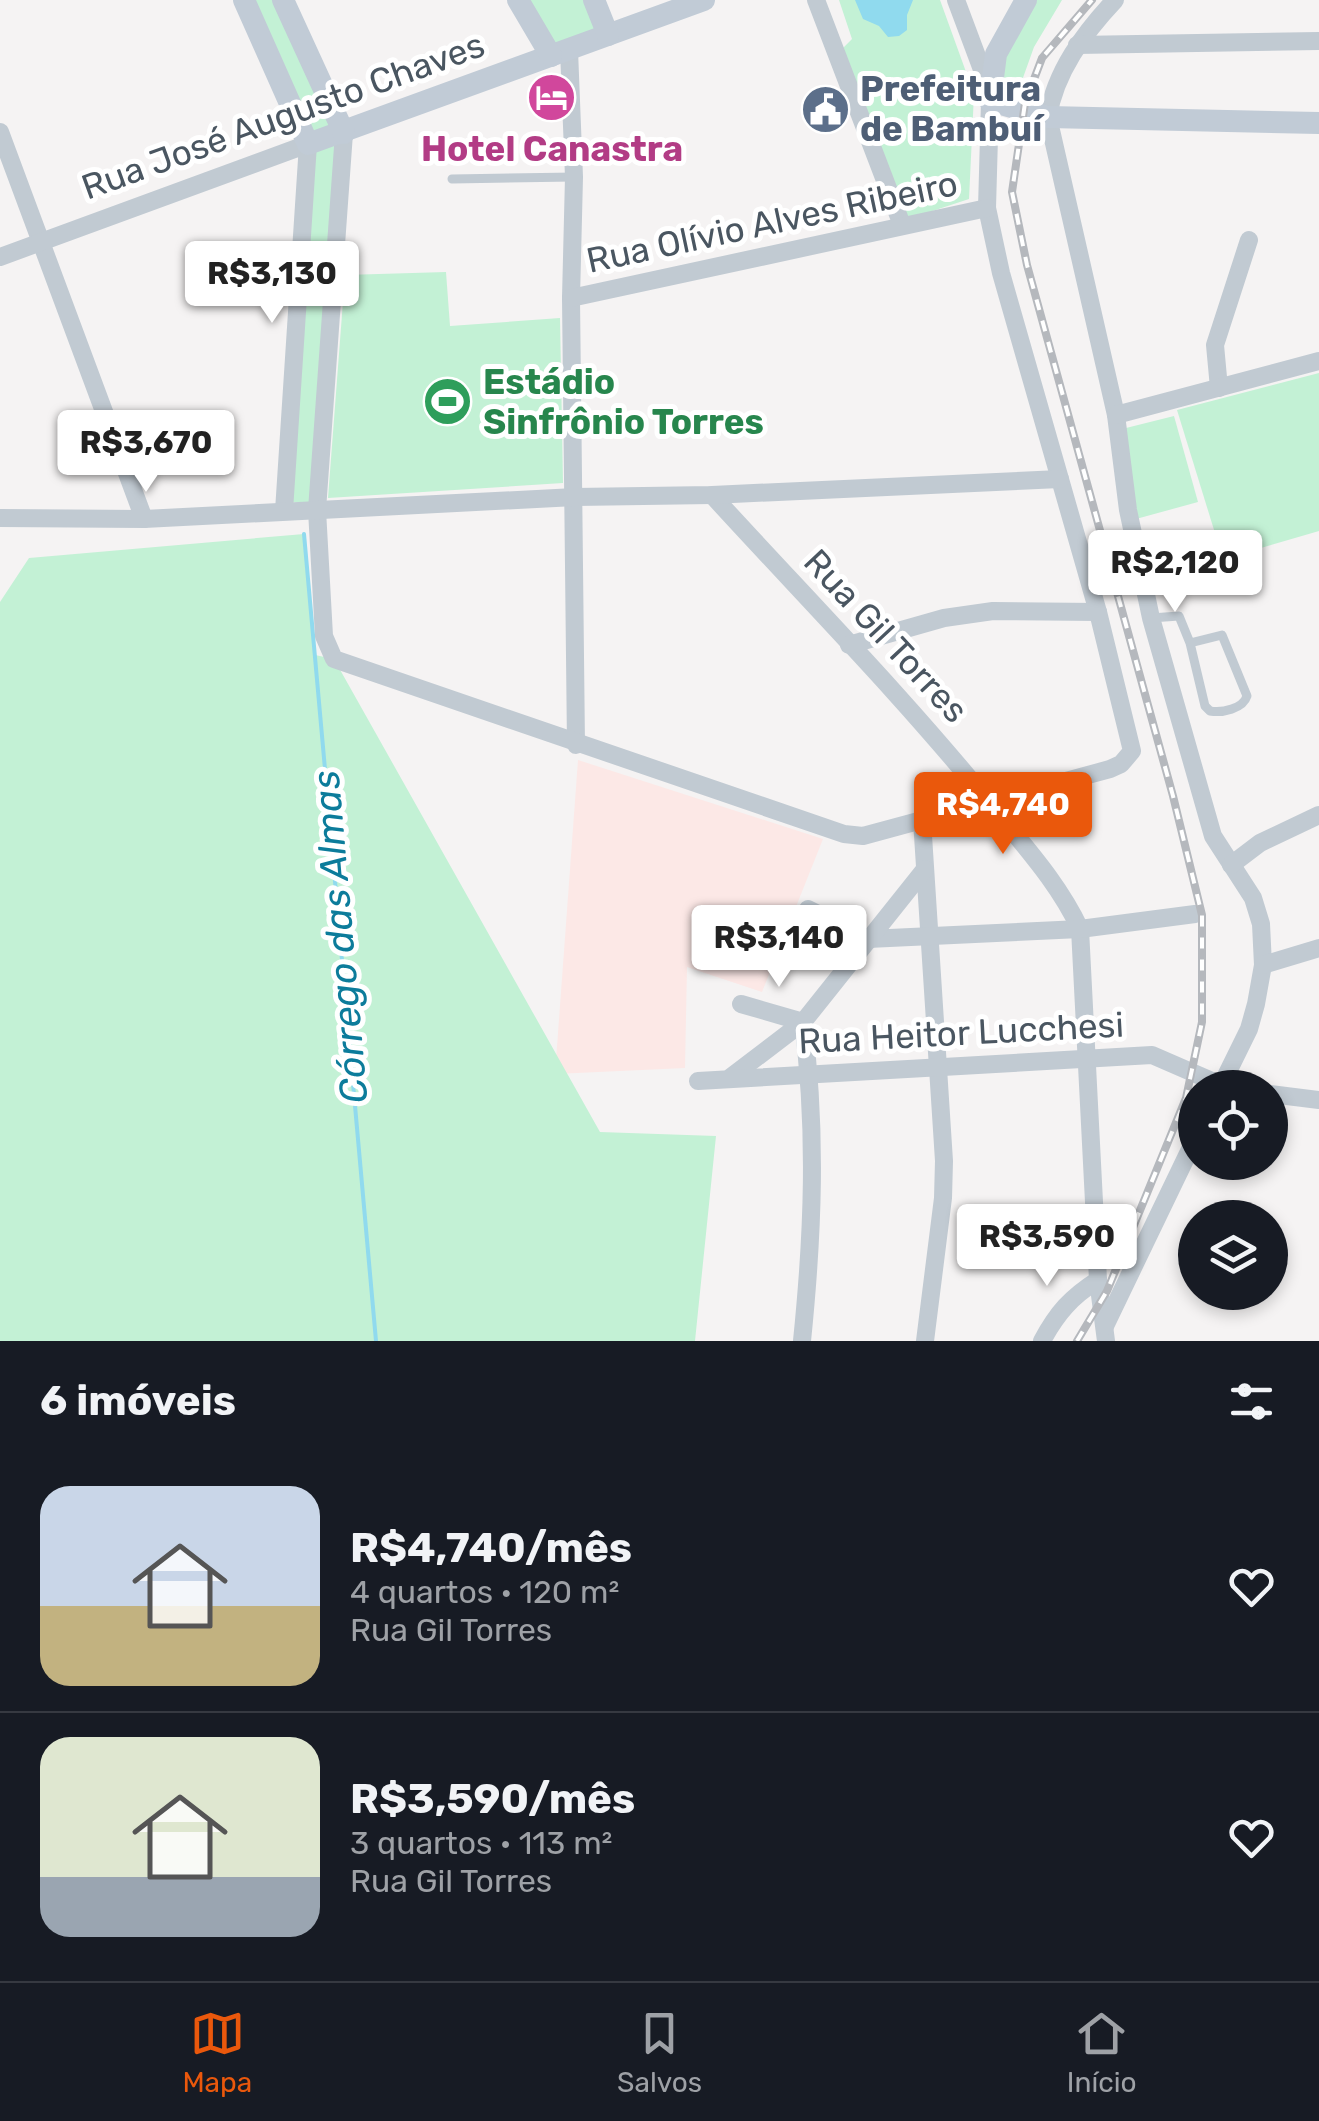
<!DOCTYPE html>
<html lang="pt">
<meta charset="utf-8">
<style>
body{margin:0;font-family:Rubik,sans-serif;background:#20242c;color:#f1f3f6;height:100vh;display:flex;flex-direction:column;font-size:38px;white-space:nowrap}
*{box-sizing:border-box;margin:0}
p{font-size:32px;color:#9ea1a6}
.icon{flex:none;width:55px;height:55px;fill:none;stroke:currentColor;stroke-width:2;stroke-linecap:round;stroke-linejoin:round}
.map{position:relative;height:1341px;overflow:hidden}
.side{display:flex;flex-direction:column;background:#171b24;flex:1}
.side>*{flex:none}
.controls{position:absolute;left:1178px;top:1070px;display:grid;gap:20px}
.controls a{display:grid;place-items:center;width:110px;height:110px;border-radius:50%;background:#171b24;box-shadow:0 5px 15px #0003;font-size:50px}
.price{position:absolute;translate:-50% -85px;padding:0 22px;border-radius:10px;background:#fff;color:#222;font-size:32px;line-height:65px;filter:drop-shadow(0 2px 5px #0008)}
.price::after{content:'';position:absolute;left:50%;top:60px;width:30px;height:22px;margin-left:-15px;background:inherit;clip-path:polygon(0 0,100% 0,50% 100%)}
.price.current{background:#ea580c;color:#fff}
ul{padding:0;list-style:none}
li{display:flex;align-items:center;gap:30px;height:250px;padding:0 40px}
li+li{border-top:2px solid #363941}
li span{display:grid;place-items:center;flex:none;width:280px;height:200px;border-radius:30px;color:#555}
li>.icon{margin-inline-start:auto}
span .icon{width:120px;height:120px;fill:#fffc;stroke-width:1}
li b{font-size:42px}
h2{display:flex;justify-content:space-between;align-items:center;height:120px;padding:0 40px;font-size:42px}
.menu{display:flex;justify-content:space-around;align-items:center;height:140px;border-top:2px solid #363941;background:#171b24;font-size:28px;color:#9ea1a6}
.menu a{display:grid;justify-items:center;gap:5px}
.menu .current{color:#ea580c}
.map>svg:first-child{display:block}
.medical{fill:#fce8e6}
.green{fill:#c3f1d5}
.water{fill:#90daee}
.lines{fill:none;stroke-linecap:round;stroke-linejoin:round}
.stream{stroke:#90daee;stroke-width:4}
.lane{stroke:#c1cad2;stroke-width:9}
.street{stroke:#c1cad2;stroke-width:18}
.secondary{stroke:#c1cbd6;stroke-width:22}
.rail-casing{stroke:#b5b8bd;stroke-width:8}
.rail{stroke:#fff;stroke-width:4;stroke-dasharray:11;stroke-linecap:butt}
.labels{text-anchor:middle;stroke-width:10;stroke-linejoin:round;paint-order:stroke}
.service-label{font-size:35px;font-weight:bold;fill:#4e5e75;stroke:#fff;text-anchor:start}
.street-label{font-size:35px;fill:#4a5661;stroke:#fff}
.hotel-label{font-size:35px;font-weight:bold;fill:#b23c85;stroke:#fff}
.leisure-label{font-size:35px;font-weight:bold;fill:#27864d;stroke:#fff;text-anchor:start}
.water-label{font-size:38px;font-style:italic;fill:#0c7c9b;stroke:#fff}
</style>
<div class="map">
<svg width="1319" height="1341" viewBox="0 0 1319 1341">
<rect width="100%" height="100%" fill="#f5f3f3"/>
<!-- medical -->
<path class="medical" d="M578 760 823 839 762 992 687 967 685 1068 555 1074Z"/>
<!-- green -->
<g class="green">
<path d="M249 0H277L336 130 312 137Z"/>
<path d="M527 0H586L599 31 554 50Z"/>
<path d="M839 0H940L974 94 969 199 902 221 843 48 852 39Z"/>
<path d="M1036 0H1062L1034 47 1015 100 998 92 1004 53Z"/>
<path d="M337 141 313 503 291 502 312 145Z"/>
<path d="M446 272 450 326 560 318 563 483 328 498 345 275Z"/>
<path d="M1319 373V531L1223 559 1177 410Z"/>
<path d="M1174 416 1198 502 1136 519 1122 429Z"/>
<path d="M304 534 315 655 334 659 600 1132 716 1136 695 1341H0V602L29 558Z"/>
</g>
<!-- water -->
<path class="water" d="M855 0H913L907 15V30L899 36 888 37 879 26 863 19Z"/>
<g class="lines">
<!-- stream -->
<path class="stream" d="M304 534 376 1341"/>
<!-- lane -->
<g class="lane">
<path d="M452 179 574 177"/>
<path d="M1151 618 1179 616 1190 643 1222 635 1247 696C1243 709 1222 713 1210 711L1205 706 1190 643"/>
</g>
<!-- street -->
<g class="street">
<path d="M816 0 902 225"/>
<path d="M956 0 990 91"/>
<path d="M1115 0C1084 33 1055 72 1048 117L1116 415 1128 510 1151 618 1213 836 1253 898 1261 924 1263 965 1256 1004 1249 1029 1220 1088"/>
<path d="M1077 45 1319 41"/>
<path d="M569 50 574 177 571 298 576 745"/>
<path d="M0 132 144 519"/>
<path d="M344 133 317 510 324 636 334 659 844 834 863 836 1110 769 1121 764 1132 751 1098 612 1001 273 987 208 990 101"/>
<path d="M0 257 308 144 284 511"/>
<path d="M571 298 987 208"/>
<path d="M1219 388 1215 345 1249 240"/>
<path d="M1116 415 1319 361"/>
<path d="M712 495C806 598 904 697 992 806 1024 846 1058 882 1080 929L1098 1280 1106 1341"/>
<path d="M0 518 144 519 575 497 712 495 1060 479"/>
<path d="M849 645 944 618 993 611 1098 612"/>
<path d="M922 820 944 1161 943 1198 925 1341"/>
<path d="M1231 865 1260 843 1319 815"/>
<path d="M808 909 868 939 1080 929 1195 914"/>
<path d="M1263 965 1319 948"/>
<path d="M741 1004 803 1022C817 1131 813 1233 802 1341"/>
<path d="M731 1077 803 1022 925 869"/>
<path d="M698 1081 1152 1055 1228 1088"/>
<path d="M1270 1094 1319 1100"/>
<path d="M1105 1326 1195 1139"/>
<path d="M1042 1341C1057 1313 1071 1297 1098 1280"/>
</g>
<!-- secondary -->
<g class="secondary">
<path d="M244 0 308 144 704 0"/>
<path d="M283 0 344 133"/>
<path d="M518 0 551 56"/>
<path d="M594 0 608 35"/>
<path d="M1026 0 996 54 990 101 1048 117 1319 123"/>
</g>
<defs>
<path id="rail" d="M1077 1341 1107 1291 1186 1098 1202 1022V915L1173 796 1027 265 1012 192 1025 103 1042 58 1092 0"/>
</defs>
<!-- rail casing -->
<use href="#rail" class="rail-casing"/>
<!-- rail -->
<use href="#rail" class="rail"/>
</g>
<!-- icons -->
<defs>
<symbol id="hotel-disc" viewBox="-11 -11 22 22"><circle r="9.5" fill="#d1479c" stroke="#fff"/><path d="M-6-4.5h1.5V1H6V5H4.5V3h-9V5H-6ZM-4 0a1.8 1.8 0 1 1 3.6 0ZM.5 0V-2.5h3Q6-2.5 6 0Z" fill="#fff"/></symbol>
<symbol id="civic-disc" viewBox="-11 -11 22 22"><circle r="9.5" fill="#5c6f8a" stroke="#fff"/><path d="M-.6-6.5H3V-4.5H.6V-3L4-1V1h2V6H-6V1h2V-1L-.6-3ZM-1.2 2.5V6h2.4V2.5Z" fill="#fff"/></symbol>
<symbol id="stadium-disc" viewBox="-11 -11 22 22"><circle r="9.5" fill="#2e9e5b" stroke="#fff"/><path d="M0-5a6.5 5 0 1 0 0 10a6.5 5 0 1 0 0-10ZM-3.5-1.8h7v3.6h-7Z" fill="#fff"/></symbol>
</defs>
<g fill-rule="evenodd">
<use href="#hotel-disc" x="524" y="70" width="55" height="55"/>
<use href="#civic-disc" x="798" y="82" width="55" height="55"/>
<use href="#stadium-disc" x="420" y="374" width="55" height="55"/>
</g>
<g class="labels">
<!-- service labels -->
<g class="service-label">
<text x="860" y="101">Prefeitura<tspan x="860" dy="40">de Bambuí</tspan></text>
</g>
<!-- street labels -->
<g class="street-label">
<text transform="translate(283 116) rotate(-20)" y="12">Rua José Augusto Chaves</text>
<text transform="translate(772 222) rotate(-12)" y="12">Rua Olívio Alves Ribeiro</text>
<text transform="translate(886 636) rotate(47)" y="12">Rua Gil Torres</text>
<text transform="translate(961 1033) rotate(-3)" y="12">Rua Heitor Lucchesi</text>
</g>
<!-- hotel labels -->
<g class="hotel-label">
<text x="552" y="161">Hotel Canastra</text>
</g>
<!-- leisure labels -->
<g class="leisure-label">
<text x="483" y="394">Estádio<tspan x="483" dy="40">Sinfrônio Torres</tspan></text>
</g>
<!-- water labels -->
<g class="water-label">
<text transform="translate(340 937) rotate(-95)" y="13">Córrego das Almas</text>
</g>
</g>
</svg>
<div class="controls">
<a><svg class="icon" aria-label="locate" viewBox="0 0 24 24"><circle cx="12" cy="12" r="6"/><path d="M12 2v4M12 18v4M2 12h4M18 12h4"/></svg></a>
<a><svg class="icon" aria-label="layers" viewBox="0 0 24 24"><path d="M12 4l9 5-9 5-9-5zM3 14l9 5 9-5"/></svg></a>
</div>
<b class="price" style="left:272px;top:326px">R$3,130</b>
<b class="price" style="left:146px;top:495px">R$3,670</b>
<b class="price" style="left:1175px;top:615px">R$2,120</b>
<b class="price current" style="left:1003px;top:857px">R$4,740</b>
<b class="price" style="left:779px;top:990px">R$3,140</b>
<b class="price" style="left:1047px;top:1289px">R$3,590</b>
</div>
<section class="side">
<h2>6 imóveis<svg class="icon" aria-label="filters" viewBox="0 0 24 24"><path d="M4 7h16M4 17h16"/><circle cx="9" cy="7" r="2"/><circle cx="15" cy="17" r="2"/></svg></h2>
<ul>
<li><span style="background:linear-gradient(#c9d6e8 60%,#c2b280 0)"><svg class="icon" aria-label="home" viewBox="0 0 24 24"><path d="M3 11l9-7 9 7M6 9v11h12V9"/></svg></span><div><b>R$4,740/mês</b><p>4 quartos · 120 m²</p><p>Rua Gil Torres</p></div><svg class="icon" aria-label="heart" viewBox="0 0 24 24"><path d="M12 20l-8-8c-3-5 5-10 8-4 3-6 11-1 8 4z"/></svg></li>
<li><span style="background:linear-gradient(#dfe7d0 70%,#9aa5b1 0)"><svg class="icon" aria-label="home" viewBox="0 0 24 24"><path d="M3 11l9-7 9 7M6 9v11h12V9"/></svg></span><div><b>R$3,590/mês</b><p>3 quartos · 113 m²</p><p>Rua Gil Torres</p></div><svg class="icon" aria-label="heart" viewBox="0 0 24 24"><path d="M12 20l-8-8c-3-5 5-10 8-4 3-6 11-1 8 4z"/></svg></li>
</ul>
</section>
<nav class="menu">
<a class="current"><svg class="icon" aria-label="map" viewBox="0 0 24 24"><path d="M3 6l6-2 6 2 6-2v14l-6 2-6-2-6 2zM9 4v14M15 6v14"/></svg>Mapa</a>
<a><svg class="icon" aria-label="saved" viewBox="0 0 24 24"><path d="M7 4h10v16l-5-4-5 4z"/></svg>Salvos</a>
<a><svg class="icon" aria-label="home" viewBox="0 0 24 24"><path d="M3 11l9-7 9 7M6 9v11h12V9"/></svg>Início</a>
</nav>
